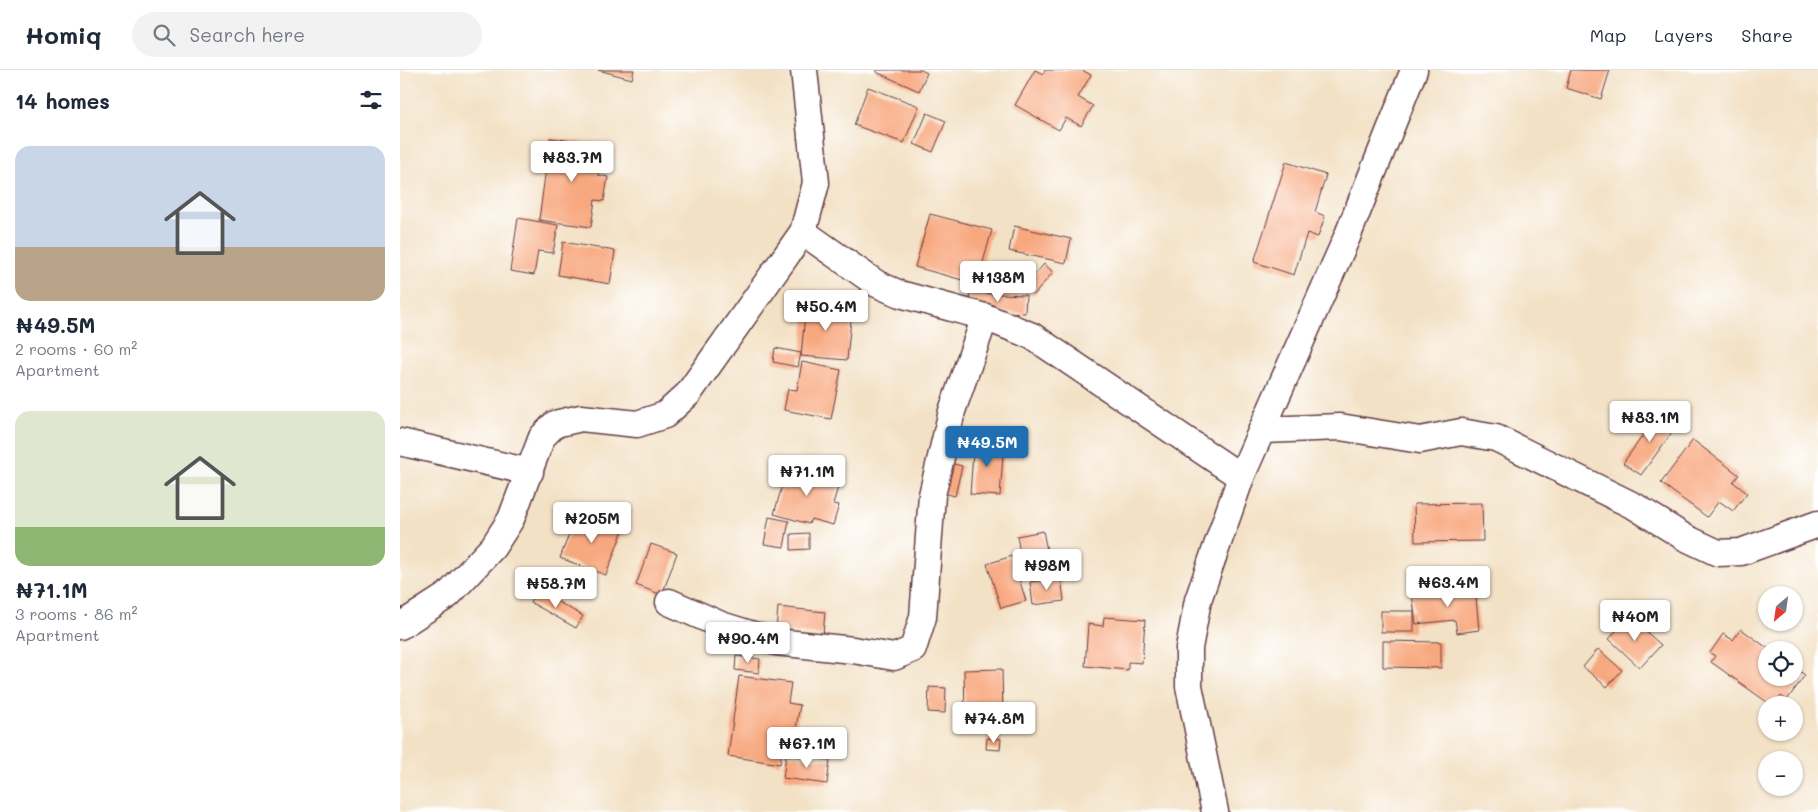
<!DOCTYPE html>
<meta charset="utf-8">
<style>
body{margin:0;font-family:Mali,sans-serif;background:#f2f2f3;color:#1f2937;height:100vh;display:flex;flex-direction:column;font-size:19px;white-space:nowrap}
*{box-sizing:border-box;margin:0}
p{font-size:16px;color:#747a83}
.icon{flex:none;width:28px;height:28px;fill:none;stroke:currentColor;stroke-width:2;stroke-linecap:round;stroke-linejoin:round}
.map{position:relative;flex:1;overflow:hidden}
.drawer{display:flex;flex-direction:column;background:#fff;width:400px}
.drawer>*{flex:none}
.needle{width:32px;rotate:209deg}
.controls{position:absolute;left:1358px;top:516px;display:grid;gap:10px}
.controls a{display:grid;place-items:center;width:45px;height:45px;border-radius:50%;background:#fff;box-shadow:0 1px 4px #0004;font-size:25px}
.price{position:absolute;translate:-50% -42px;padding:0 11px;border-radius:5px;background:#fff;color:#222;font-size:16px;line-height:32px;filter:drop-shadow(0 1px 2px #0008)}
.price::after{content:'';position:absolute;left:50%;top:30px;width:15px;height:11px;margin-left:-8px;background:inherit;clip-path:polygon(0 0,100% 0,50% 100%)}
.price.current{background:#1f6fb2;color:#fff}
ul{padding:0;list-style:none}
li{display:grid;align-content:center;gap:10px;height:265px;padding:0 15px}
li span{display:grid;place-items:center;height:155px;border-radius:15px;color:#555}
li>.icon{margin-inline-start:auto}
span .icon{width:90px;height:90px;fill:#fffc;stroke-width:1}
li b{font-size:21px}
h2{display:flex;justify-content:space-between;align-items:center;height:60px;padding:0 15px;font-size:21px}
header{display:flex;align-items:center;gap:30px;box-sizing:border-box;height:70px;padding:0 25px;background:#fff;border-bottom:1px solid #e0e1e3}
header strong{font-size:24px}
nav{display:flex;gap:28px;margin-inline-start:auto;font-size:18px}
.search{width:350px;height:45px;background:#f2f2f3;display:flex;align-items:center;gap:12px;box-sizing:border-box;padding:0 18px;border-radius:28px;color:#747a83;font-size:19px}
main{display:flex;flex:1;min-height:0}
.map>svg:first-child{display:block}
.building{fill:#f8a87f}
.lines{fill:none;stroke-linecap:round;stroke-linejoin:round}
.street-casing{stroke:#633c42;stroke-width:29}
.street{stroke:#fff;stroke-width:26}
</style>
<header>
<strong>Homiq</strong>
<div class="search"><svg class="icon" aria-label="search" viewBox="0 0 24 24"><circle cx="10" cy="10" r="6"/><path d="M15 15l6 6"/></svg>Search here</div>
<nav><a>Map</a><a>Layers</a><a>Share</a></nav>
</header>
<main>
<section class="drawer">
<h2>14 homes<svg class="icon" aria-label="filters" viewBox="0 0 24 24"><path d="M4 7h16M4 17h16"/><circle cx="9" cy="7" r="2"/><circle cx="15" cy="17" r="2"/></svg></h2>
<ul>
<li><span style="background:linear-gradient(#c9d6e8 65%,#b9a48a 0)"><svg class="icon" aria-label="home" viewBox="0 0 24 24"><path d="M3 11l9-7 9 7M6 9v11h12V9"/></svg></span><div><b>₦49.5M</b><p>2 rooms · 60 m²</p><p>Apartment</p></div></li>
<li><span style="background:linear-gradient(#dfe7d0 75%,#8fb573 0)"><svg class="icon" aria-label="home" viewBox="0 0 24 24"><path d="M3 11l9-7 9 7M6 9v11h12V9"/></svg></span><div><b>₦71.1M</b><p>3 rooms · 86 m²</p><p>Apartment</p></div></li>
</ul>
</section>
<div class="map">
<svg width="1418" height="742" viewBox="0 0 1418 742">
<rect width="100%" height="100%" fill="#fff"/>
<filter id="ink" filterUnits="userSpaceOnUse"><feTurbulence type="fractalNoise" baseFrequency=".02" numOctaves="2"/><feDisplacementMap in="SourceGraphic" scale="10" xChannelSelector="R" yChannelSelector="G"/><feConvolveMatrix kernelMatrix="1 2 1 2 8 2 1 2 1" color-interpolation-filters="sRGB"/></filter>
<filter id="wash" filterUnits="userSpaceOnUse"><feTurbulence type="fractalNoise" baseFrequency=".0096" numOctaves="4" result="noise"/><feDisplacementMap in="SourceGraphic" scale="20" xChannelSelector="R" yChannelSelector="G"/><feGaussianBlur stdDeviation="1.12" result="paint"/><feColorMatrix in="noise" values="0 0 0 0 0 0 0 0 0 0 0 0 0 0 0 0 0 1.4 0 .05"/><feComposite in="paint" operator="in"/></filter>
<g filter="url(#wash)">
<rect width="100%" height="100%" fill="#f3e1c5"/>
<g id="blocks">
<!-- building -->
<g class="building">
<path d="M198 0H234L232 9Z"/>
<path d="M477 0H521L527 3 519 21 476 2Z"/>
<path d="M635 0 643 4 645 0H682L691 5 678 27 693 36 681 56 666 48 659 60 615 35Z"/>
<path d="M1171 0H1210L1201 29 1166 18Z"/>
<path d="M468 17 519 36 504 73 454 55Z"/>
<path d="M527 43 546 51 533 82 514 74Z"/>
<path d="M150 68 202 75 198 105 208 107 204 131 195 130 191 157 139 150Z"/>
<path d="M886 92 926 105 915 142 925 146 918 167 907 163 894 205 854 192Z"/>
<path d="M530 144 592 160 577 214 515 197Z"/>
<path d="M118 148 158 155 153 183 138 181 134 205 110 201Z"/>
<path d="M614 156 671 169 666 193 609 181Z"/>
<path d="M163 172 215 181 210 214 158 205Z"/>
<path d="M644 194 653 202 634 225 624 217Z"/>
<path d="M570 223 626 225 625 243 569 240Z"/>
<path d="M406 234 452 239 447 290 401 286Z"/>
<path d="M375 278 401 283 398 297 373 292Z"/>
<path d="M402 292 441 300 431 349 384 340 388 319 397 320Z"/>
<path d="M1260 342 1278 354 1241 405 1223 393Z"/>
<path d="M574 370 604 372 600 426 570 424Z"/>
<path d="M1293 370 1339 405 1333 412 1347 423 1333 441 1319 431 1307 447 1261 413Z"/>
<path d="M542 391 562 396 555 426 535 421Z"/>
<path d="M401 396 429 404 427 414 438 417 433 434 439 435 433 455 411 449 409 454 374 444 387 399 399 402Z"/>
<path d="M1082 433 1083 471 1015 472 1014 434Z"/>
<path d="M177 443 223 460 206 505 160 488Z"/>
<path d="M369 447 389 451 384 477 364 474Z"/>
<path d="M643 461 650 495 623 500 617 466Z"/>
<path d="M409 463V479L391 480V464Z"/>
<path d="M251 474 277 483 262 525 236 515Z"/>
<path d="M612 486 626 531 601 538 587 494Z"/>
<path d="M661 508 664 531 633 535 630 512Z"/>
<path d="M1075 517 1079 560 1057 563 1055 550 1016 554 1012 523Z"/>
<path d="M137 520 183 546 176 558 130 532Z"/>
<path d="M378 537 425 542 423 565 376 561Z"/>
<rect x="981" y="541" width="33" height="21"/>
<path d="M1229 546 1261 575 1240 598 1209 569Z"/>
<path d="M704 547 745 550 742 593 728 592V600L685 596 688 554 703 556Z"/>
<path d="M1341 559 1370 580H1366V608H1394V597L1405 605 1387 630 1381 626 1374 635H1371L1311 592 1315 586 1310 583 1323 564 1333 570Z"/>
<path d="M983 571 1041 572V598L983 597Z"/>
<path d="M1198 579 1222 600 1207 617 1183 597Z"/>
<path d="M336 586 360 589 359 603 335 600Z"/>
<path d="M602 599 603 645 565 646 564 600Z"/>
<path d="M339 606 391 613 388 633 400 635 394 670 383 669 380 694 328 686Z"/>
<path d="M529 617 546 618 545 643 528 642Z"/>
<path d="M587 668 601 669 600 680 586 679Z"/>
<path d="M386 685 430 690 427 714 383 708Z"/>
</g>
</g>
</g>
<g filter="url(#ink)">
<use href="#blocks" fill-opacity="0" stroke="#633c42" stroke-width="1"/>
<g class="lines">
<defs>
<g id="street">
<path d="M403 162 477 214 500 224 585 247 632 266 841 407"/>
<path d="M862 360 940 357 1020 370 1061 362 1096 368 1236 437 1284 467 1318 483 1341 482 1418 454"/>
<path d="M0 372 130 402"/>
<path d="M269 532 321 555 376 572 453 580 494 587 513 579 523 547 532 425 552 341 585 247"/>
<path d="M0 556 48 525 93 477 111 449 142 367 155 354 181 348 237 354 265 345 288 324 403 162 416 113 404 0"/>
<path d="M815 742 789 616V578L798 530 841 407 947 167 1014 0"/>
</g>
</defs>
<!-- street casing -->
<use href="#street" class="street-casing"/>
<!-- street -->
<use href="#street" class="street"/>
</g>
</g>
</svg>
<div class="controls">
<a><svg class="needle" viewBox="-14 -14 28 28"><path d="M0-13l5 13h-10z" fill="#e53935"/><path d="M0 13l5-13h-10z" fill="#747a83"/></svg></a>
<a><svg class="icon" aria-label="locate" viewBox="0 0 24 24"><circle cx="12" cy="12" r="6"/><path d="M12 2v4M12 18v4M2 12h4M18 12h4"/></svg></a>
<a>+</a>
<a>−</a>
</div>
<b class="price" style="left:172px;top:113px">₦83.7M</b>
<b class="price" style="left:598px;top:233px">₦138M</b>
<b class="price" style="left:426px;top:262px">₦50.4M</b>
<b class="price" style="left:1250px;top:373px">₦83.1M</b>
<b class="price current" style="left:587px;top:398px">₦49.5M</b>
<b class="price" style="left:407px;top:427px">₦71.1M</b>
<b class="price" style="left:192px;top:474px">₦205M</b>
<b class="price" style="left:647px;top:521px">₦98M</b>
<b class="price" style="left:1048px;top:538px">₦63.4M</b>
<b class="price" style="left:156px;top:539px">₦58.7M</b>
<b class="price" style="left:1235px;top:572px">₦40M</b>
<b class="price" style="left:348px;top:594px">₦90.4M</b>
<b class="price" style="left:594px;top:674px">₦74.8M</b>
<b class="price" style="left:407px;top:699px">₦67.1M</b>
</div>
</main>
